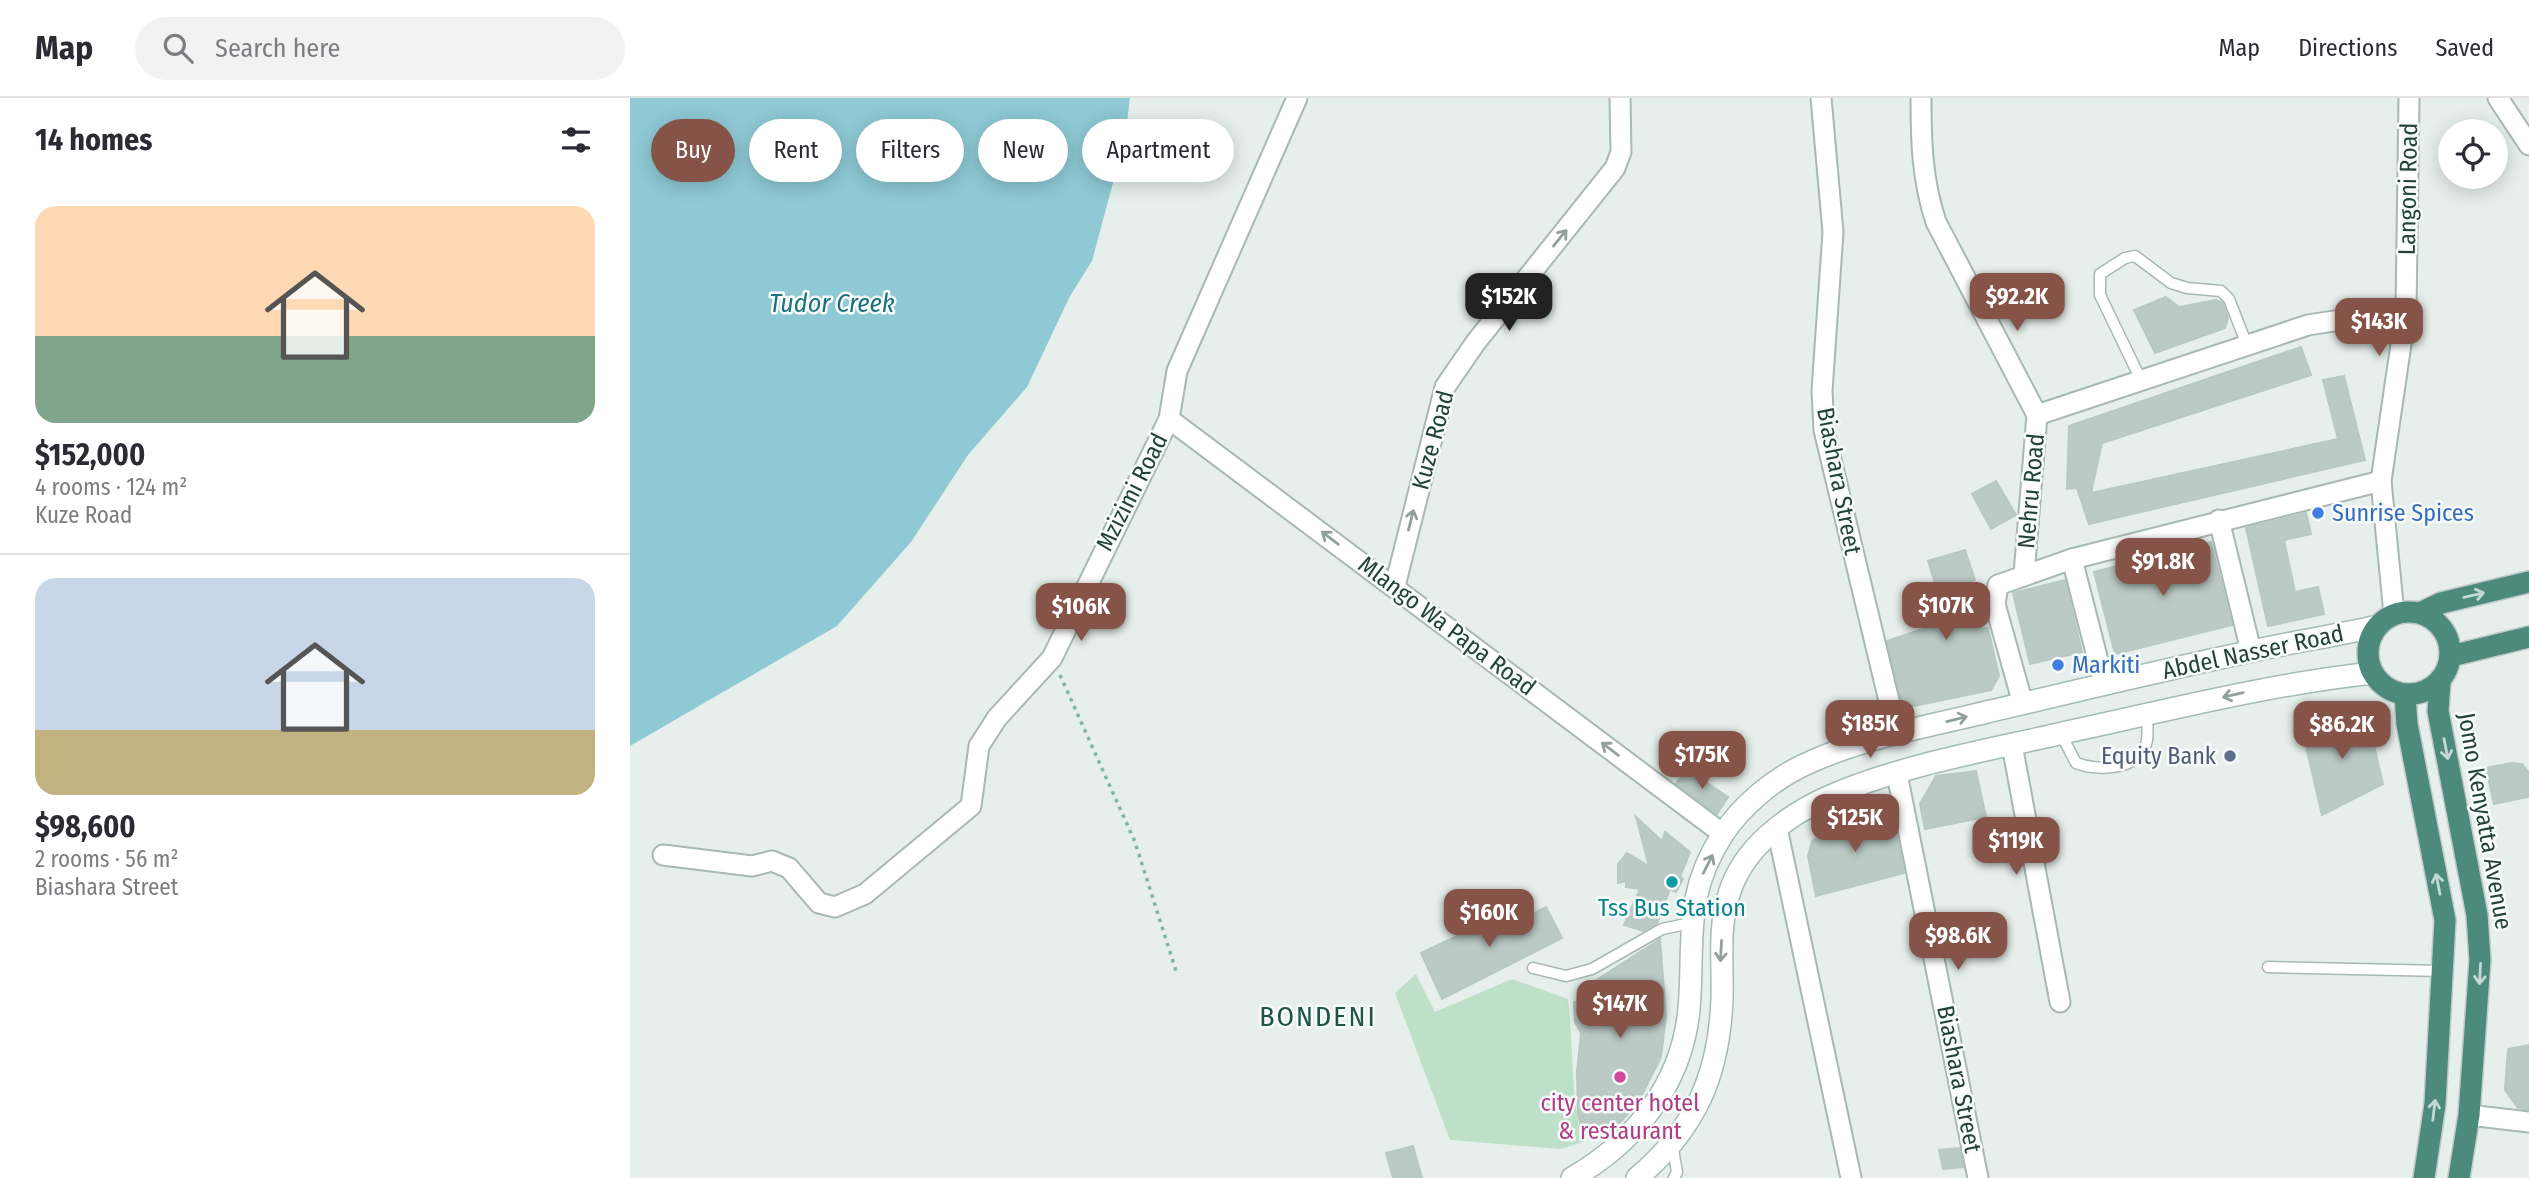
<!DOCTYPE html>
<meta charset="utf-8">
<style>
body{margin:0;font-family:"Fira Sans Condensed",sans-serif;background:#f2f2f3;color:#2b2b33;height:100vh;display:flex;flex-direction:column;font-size:26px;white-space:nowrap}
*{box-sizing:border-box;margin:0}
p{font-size:23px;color:#7c7c81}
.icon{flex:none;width:38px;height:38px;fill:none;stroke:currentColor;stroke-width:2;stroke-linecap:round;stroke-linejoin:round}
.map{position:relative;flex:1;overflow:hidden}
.panel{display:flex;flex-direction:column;background:#fff;width:630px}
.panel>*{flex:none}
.guide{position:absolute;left:21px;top:21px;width:665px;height:63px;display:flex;gap:14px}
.tools{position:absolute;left:1808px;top:21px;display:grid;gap:14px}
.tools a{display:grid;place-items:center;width:70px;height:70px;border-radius:50%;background:#fff;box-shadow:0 4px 18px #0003;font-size:35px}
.price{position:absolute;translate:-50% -60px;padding:0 16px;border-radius:14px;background:#855347;color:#fff;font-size:23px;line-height:46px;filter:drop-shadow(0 2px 4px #0008)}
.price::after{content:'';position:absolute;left:50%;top:42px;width:21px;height:16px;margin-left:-10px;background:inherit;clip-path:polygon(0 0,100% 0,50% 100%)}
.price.selected{background:#222;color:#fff}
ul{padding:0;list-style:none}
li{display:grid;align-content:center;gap:14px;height:371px;padding:0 35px}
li+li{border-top:2px solid #e1e1e2}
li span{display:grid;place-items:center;height:217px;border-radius:21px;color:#555}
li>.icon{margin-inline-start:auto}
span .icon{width:126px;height:126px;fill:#fffc;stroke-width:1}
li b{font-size:30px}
h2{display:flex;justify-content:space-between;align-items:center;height:84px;padding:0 35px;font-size:30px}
.pill{padding:0 24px;border-radius:32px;background:#fff;box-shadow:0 4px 18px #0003;font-size:24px;line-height:63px}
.pill.selected{background:#855347;color:#fff}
header{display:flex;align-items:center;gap:42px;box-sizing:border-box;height:98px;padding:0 35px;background:#fff;border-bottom:2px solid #e1e1e2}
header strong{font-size:33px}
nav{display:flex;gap:38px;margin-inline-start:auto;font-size:24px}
.search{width:490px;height:63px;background:#f2f2f3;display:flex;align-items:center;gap:18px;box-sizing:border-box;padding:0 24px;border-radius:38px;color:#7c7c81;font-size:26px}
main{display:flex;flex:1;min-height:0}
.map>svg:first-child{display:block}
.green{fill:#bfe0c8}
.water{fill:#8ec9d4}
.building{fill:#bbcac4;stroke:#b8c9c2;stroke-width:2}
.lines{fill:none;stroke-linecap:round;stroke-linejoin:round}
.service-casing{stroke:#a8b8b2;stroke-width:13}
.minor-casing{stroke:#a8b8b2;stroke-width:23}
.secondary-casing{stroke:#a4bbb3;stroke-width:24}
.trunk-casing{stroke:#c2cac8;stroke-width:24}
.path{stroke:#86b3a5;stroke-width:3.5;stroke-dasharray:3.5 5;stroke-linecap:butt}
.service{stroke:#fff;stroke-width:10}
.minor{stroke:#fff;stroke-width:19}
.secondary{stroke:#fff;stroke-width:21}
.trunk{stroke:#4c8a7c;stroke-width:21}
.oneway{stroke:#92a09c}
.oneway2{stroke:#c4d9d4}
.shop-dot{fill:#3f7fe0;stroke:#f7fbf9;stroke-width:2.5}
.service-dot{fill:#5c6f8a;stroke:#f7fbf9;stroke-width:2.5}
.culture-dot{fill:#0f9aa8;stroke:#f7fbf9;stroke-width:2.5}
.hotel-dot{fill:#d1479c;stroke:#f7fbf9;stroke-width:2.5}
.labels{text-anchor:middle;stroke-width:5;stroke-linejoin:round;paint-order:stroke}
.street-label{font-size:24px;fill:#24423a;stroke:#f7fbf9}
.shop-label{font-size:24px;fill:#366cbe;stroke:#f7fbf9;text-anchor:start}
.service-label{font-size:24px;fill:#4e5e75;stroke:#f7fbf9;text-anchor:end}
.culture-label{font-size:24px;fill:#0d838f;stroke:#f7fbf9}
.hotel-label{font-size:24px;fill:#b23c85;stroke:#f7fbf9}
.water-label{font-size:26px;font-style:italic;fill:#1c6f80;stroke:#f7fbf9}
.quarter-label{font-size:28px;letter-spacing:2px;fill:#1f5548;stroke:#f7fbf9}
</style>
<header>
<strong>Map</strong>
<div class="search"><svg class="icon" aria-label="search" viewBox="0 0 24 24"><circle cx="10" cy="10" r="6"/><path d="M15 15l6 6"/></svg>Search here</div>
<nav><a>Map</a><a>Directions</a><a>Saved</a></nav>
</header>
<main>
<section class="panel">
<h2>14 homes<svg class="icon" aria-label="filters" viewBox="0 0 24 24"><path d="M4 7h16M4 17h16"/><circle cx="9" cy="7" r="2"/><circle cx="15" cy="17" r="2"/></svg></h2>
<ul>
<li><span style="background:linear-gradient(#ffd9b3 60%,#7fa58c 0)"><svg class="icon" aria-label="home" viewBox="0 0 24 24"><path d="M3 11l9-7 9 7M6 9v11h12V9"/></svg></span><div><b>$152,000</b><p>4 rooms · 124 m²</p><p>Kuze Road</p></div></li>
<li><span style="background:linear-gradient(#c9d6e8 70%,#c2b280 0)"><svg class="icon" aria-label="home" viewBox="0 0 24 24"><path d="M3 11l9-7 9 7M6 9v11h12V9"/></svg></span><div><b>$98,600</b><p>2 rooms · 56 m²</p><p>Biashara Street</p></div></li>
</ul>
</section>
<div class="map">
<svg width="1899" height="1080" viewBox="0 0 1899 1080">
<rect width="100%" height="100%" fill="#e6efeb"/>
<!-- green -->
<path class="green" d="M786 876 805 914 882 881 938 901C944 949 940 998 953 1044L931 1051 820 1042 765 895Z"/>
<!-- water -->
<path class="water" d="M0 0H500L495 40 462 163 440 198 397 289 338 357 281 444 207 528 0 648Z"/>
<!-- building -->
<g class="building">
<path d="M1536 199 1549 209 1586 202 1593 205 1598 220 1595 230 1525 255 1504 212Z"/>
<path d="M1671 249 1681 277 1472 345 1461 395 1708 341 1693 282 1714 278 1735 362 1459 426 1447 390 1437 391 1439 328Z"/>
<path d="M1366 383 1386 417 1361 431 1342 396Z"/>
<path d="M1676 415 1681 436 1654 442 1665 494 1688 489 1694 516 1638 528 1616 430Z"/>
<path d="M1581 444 1602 527 1485 556 1464 474Z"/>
<path d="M1335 452 1345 482 1341 483 1352 531 1358 530 1369 578 1361 592 1279 609 1272 606 1257 543 1305 527 1299 503 1310 501 1298 463Z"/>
<path d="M1435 482 1452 554 1400 566 1383 495Z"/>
<path d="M1717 616 1739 626 1753 686 1692 717 1672 631Z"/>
<path d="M1881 665 1892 666 1899 675 1898 699 1864 706 1856 670Z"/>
<path d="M1056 671 1098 699 1087 716 1046 686Z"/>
<path d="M1346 673 1356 719 1295 731 1290 706 1306 678Z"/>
<path d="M1259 714 1263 718 1274 775 1186 798 1178 758 1182 743 1215 720 1216 726Z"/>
<path d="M1006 719 1032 743 1035 734 1060 754 1050 779 1053 781 1046 794 1040 791 1027 825 1013 833 994 827 1010 791 996 789V783L988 785V766L997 755 1019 768Z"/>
<path d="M892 807 899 818 916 809 932 840 812 901 791 855Z"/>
<path d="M1030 841 1036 919 1031 959 1010 1001 989 1026 978 1036 972 1038 961 1034 953 1038 948 1016 947 974 951 935 945 924 944 904 966 901 965 883Z"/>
<path d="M1899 947V1012L1888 1010 1875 992 1878 951Z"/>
<path d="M783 1048 792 1080H763L756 1055Z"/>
<path d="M1330 1050 1333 1069 1313 1071 1309 1052Z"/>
</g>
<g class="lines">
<defs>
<g id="service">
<path d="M1511 282 1470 197V176L1495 160 1505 158 1541 185 1557 190 1591 193 1599 201 1617 247"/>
<path d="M1431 636 1446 665C1466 673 1508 673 1516 646 1519 638 1517 626 1517 617"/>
<path d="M1638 869 1813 873"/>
<path d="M903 870 936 878 962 871 1032 831 1061 825"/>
<path d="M1042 1046 1047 1074 1044 1080"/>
</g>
<g id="minor">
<path d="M1191 0 1203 134 1192 293 1194 332 1267 636"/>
<path d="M1291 0C1291 43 1292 82 1306 124L1407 317 1394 476"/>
<path d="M1868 0 1899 47"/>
<path d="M1407 317 1678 227 1776 212"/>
<path d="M539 321 1093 736"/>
<path d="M1589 422 1621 553"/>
<path d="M1442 461 1474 586"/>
<path d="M765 488 815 289 846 244 985 70 991 54 990 0"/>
<path d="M1764 516 1751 383 1776 212 1779 0"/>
<path d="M1393 606 1365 506 1368 487 1442 461 1751 383"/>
<path d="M1382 647 1430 904"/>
<path d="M1267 676 1348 1080"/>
<path d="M1147 730 1221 1080"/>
<path d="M33 757 122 768 142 763 159 770 189 805 205 809 235 796 341 708 349 648 367 620 422 560 539 321 547 273 667 0"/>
<path d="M1839 1017 1899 1024"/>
</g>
<g id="secondary">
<path d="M942 1080C1006 1043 1052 986 1059 911 1065 843 1052 799 1093 736 1112 707 1145 680 1176 666 1234 639 1300 628 1361 613 1447 593 1532 572 1618 554 1661 544 1705 538 1748 528"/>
<path d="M1007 1080C1066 1030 1089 977 1092 901 1093 865 1088 830 1099 796 1113 750 1156 718 1198 699 1270 667 1360 652 1437 634 1539 612 1640 586 1743 575"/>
</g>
<g id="trunk">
<circle cx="1779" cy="555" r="41"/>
<path d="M1790 515 1811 505 1899 484"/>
<path d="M1821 558 1899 539"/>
<path d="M1810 584 1808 613 1847 817 1850 862 1839 1017 1829 1080"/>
<path d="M1775 597 1777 626 1815 822 1805 1006 1794 1080"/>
</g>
</defs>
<!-- service casing -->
<use href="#service" class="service-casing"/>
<!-- minor casing -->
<use href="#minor" class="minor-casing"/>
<!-- secondary casing -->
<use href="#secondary" class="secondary-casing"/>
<!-- trunk casing -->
<use href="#trunk" class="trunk-casing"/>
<!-- path -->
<path class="path" d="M430 577 505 744 547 876"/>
<!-- service -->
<use href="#service" class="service"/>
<!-- minor -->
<use href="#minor" class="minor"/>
<!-- secondary -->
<use href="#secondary" class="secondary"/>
<!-- trunk -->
<use href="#trunk" class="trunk"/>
</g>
<!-- one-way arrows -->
<defs><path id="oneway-shaft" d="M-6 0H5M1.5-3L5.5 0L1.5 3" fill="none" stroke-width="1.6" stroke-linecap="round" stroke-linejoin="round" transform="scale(1.75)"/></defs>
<g class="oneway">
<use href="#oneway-shaft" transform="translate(930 140) rotate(-51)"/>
<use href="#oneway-shaft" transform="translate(781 422) rotate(-76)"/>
<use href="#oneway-shaft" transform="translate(700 440) rotate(-143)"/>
<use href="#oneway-shaft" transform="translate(1603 597) rotate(167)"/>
<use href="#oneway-shaft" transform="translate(1327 621) rotate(-14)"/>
<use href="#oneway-shaft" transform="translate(980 651) rotate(-143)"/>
<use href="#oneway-shaft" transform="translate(1078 766) rotate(-63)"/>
<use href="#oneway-shaft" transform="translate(1091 853) rotate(93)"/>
</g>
<g class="oneway2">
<use href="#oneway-shaft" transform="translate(1844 497) rotate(-13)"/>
<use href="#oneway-shaft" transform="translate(1816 651) rotate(79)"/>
<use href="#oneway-shaft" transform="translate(1808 786) rotate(-101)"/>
<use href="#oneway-shaft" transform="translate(1850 876) rotate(93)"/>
<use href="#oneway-shaft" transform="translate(1804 1012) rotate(-83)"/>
</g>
<!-- markers -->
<g class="shop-dot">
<circle cx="1688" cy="415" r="7"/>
<circle cx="1428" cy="567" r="7"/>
</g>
<circle class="service-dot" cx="1600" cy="658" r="7"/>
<circle class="culture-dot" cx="1042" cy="784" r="7"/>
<circle class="hotel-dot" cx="990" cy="979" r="7"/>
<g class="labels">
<!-- street labels -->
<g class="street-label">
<text transform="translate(1778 91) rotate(-89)" y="8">Langoni Road</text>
<text transform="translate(803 342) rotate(-75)" y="8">Kuze Road</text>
<text transform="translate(1209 383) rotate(79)" y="8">Biashara Street</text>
<text transform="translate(1401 393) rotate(-85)" y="8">Nehru Road</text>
<text transform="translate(502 394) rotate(-63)" y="8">Mzizimi Road</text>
<text transform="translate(817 528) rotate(37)" y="8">Mlango Wa Papa Road</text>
<text transform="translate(1623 554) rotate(-12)" y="8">Abdel Nasser Road</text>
<text transform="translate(1855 723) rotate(80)" y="8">Jomo Kenyatta Avenue</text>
<text transform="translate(1329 981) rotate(79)" y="8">Biashara Street</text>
</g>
<!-- shop labels -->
<g class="shop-label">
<text x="1702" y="423">Sunrise Spices</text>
<text x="1442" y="575">Markiti</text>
</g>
<!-- service labels -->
<g class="service-label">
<text x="1586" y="666">Equity Bank</text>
</g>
<!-- culture labels -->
<g class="culture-label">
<text x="1042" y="818">Tss Bus Station</text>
</g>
<!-- hotel labels -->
<g class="hotel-label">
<text x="990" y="1013">city center hotel<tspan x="990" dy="28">&amp; restaurant</tspan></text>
</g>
<!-- water labels -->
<g class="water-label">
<text x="202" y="214">Tudor Creek</text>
</g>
<!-- quarter labels -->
<g class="quarter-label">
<text x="688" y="928">BONDENI</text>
</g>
</g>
</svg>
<div class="tools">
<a><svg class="icon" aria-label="locate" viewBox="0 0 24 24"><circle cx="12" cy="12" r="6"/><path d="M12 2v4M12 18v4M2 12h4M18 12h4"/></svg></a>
</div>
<b class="price selected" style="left:879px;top:235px">$152K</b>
<b class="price" style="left:1387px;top:235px">$92.2K</b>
<b class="price" style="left:1749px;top:260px">$143K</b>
<b class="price" style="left:1533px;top:500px">$91.8K</b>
<b class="price" style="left:1316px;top:544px">$107K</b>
<b class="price" style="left:451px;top:545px">$106K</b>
<b class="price" style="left:1240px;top:662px">$185K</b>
<b class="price" style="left:1712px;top:663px">$86.2K</b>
<b class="price" style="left:1072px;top:693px">$175K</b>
<b class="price" style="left:1225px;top:756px">$125K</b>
<b class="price" style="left:1386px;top:779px">$119K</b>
<b class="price" style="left:859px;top:851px">$160K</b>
<b class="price" style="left:1328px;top:874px">$98.6K</b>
<b class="price" style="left:990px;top:942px">$147K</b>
<div class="guide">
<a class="pill selected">Buy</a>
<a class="pill">Rent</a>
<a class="pill">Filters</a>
<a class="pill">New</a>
<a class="pill">Apartment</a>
</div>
</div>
</main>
